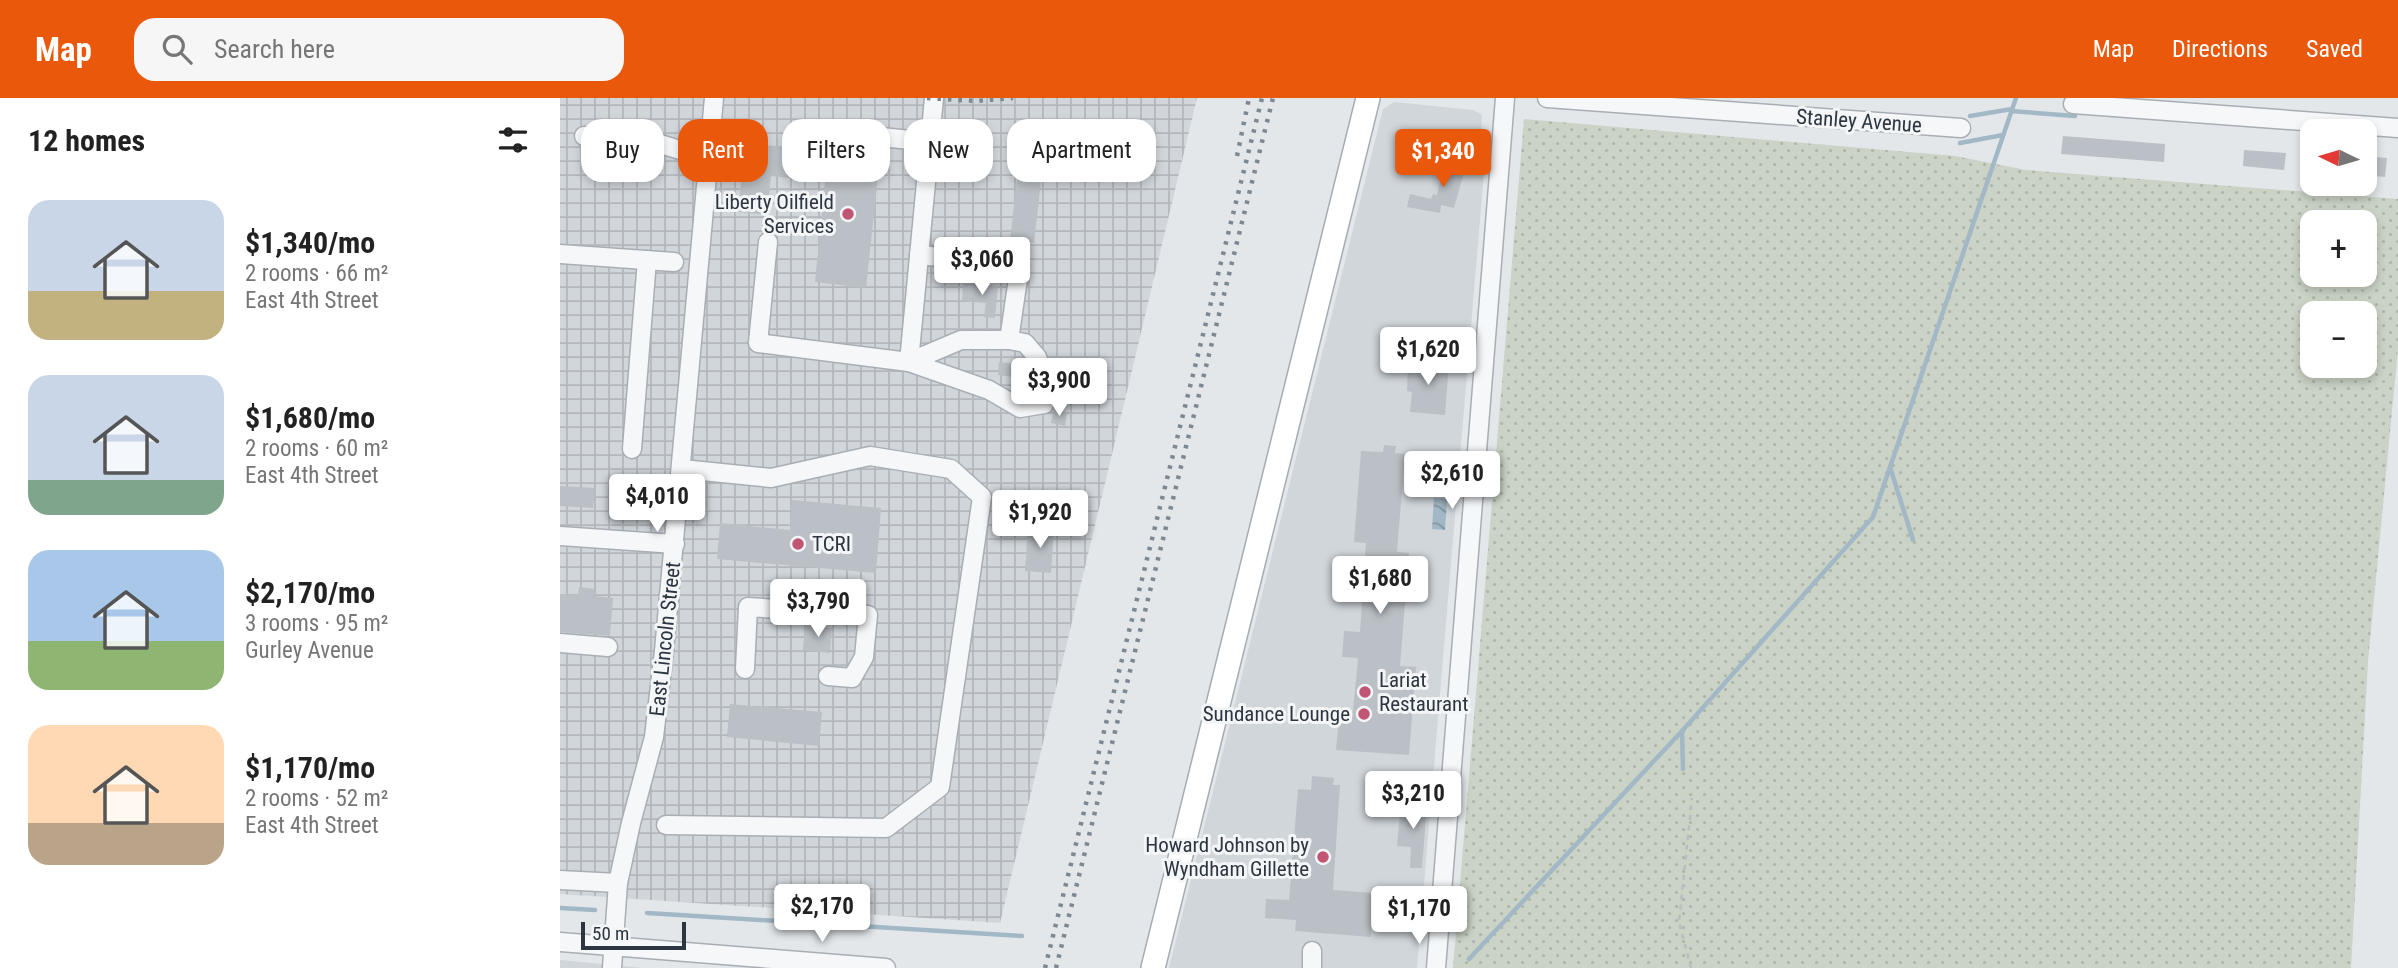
<!DOCTYPE html>
<meta charset="utf-8">
<style>
body{margin:0;font-family:"Roboto Condensed",sans-serif;background:#f6f6f6;color:#222;height:100vh;display:flex;flex-direction:column;font-size:26px;white-space:nowrap}
*{box-sizing:border-box;margin:0}
p{font-size:23px;color:#767676}
.icon{flex:none;width:38px;height:38px;fill:none;stroke:currentColor;stroke-width:2;stroke-linecap:round;stroke-linejoin:round}
.map{position:relative;flex:1;overflow:hidden}
.drawer{display:flex;flex-direction:column;background:#fff;width:560px}
.drawer>*{flex:none}
.top-card{position:absolute;left:21px;top:21px;width:665px;height:63px;display:flex;gap:14px}
.needle{width:46px;rotate:275deg}
.buttons{position:absolute;left:1740px;top:21px;display:grid;gap:14px}
.buttons a{display:grid;place-items:center;width:77px;height:77px;border-radius:14px;background:#fff;box-shadow:0 4px 10px #0003;font-size:35px}
.scale{position:absolute;left:21px;bottom:18px;width:105px;box-sizing:border-box;padding-left:7px;border:4px solid #2d3640;border-top:0;font-size:19px;line-height:24px;white-space:nowrap;color:#2d3640;-webkit-text-stroke:5px #f3f5f7;paint-order:stroke}
.price{position:absolute;translate:-50% -60px;padding:0 16px;border-radius:7px;background:#fff;color:#222;font-size:23px;line-height:46px;filter:drop-shadow(0 2px 4px #0008)}
.price::after{content:'';position:absolute;left:50%;top:42px;width:21px;height:16px;margin-left:-10px;background:inherit;clip-path:polygon(0 0,100% 0,50% 100%)}
.price.active{background:#ea580c;color:#fff}
ul{padding:0;list-style:none}
li{display:flex;align-items:center;gap:21px;height:175px;padding:0 28px}
li span{display:grid;place-items:center;flex:none;width:196px;height:140px;border-radius:21px;color:#555}
li>.icon{margin-inline-start:auto}
span .icon{width:84px;height:84px;fill:#fffc;stroke-width:1}
li b{font-size:30px}
h2{display:flex;justify-content:space-between;align-items:center;height:84px;padding:0 28px;font-size:30px}
.pill{padding:0 24px;border-radius:21px;background:#fff;box-shadow:0 4px 10px #0003;font-size:24px;line-height:63px}
.pill.active{background:#ea580c;color:#fff}
header{display:flex;align-items:center;gap:42px;box-sizing:border-box;height:98px;padding:0 35px;background:#ea580c;color:#fff}
header strong{font-size:33px}
nav{display:flex;gap:38px;margin-inline-start:auto;font-size:24px}
.search{width:490px;height:63px;background:#f6f6f6;display:flex;align-items:center;gap:18px;box-sizing:border-box;padding:0 24px;border-radius:21px;color:#767676;font-size:26px}
main{display:flex;flex:1;min-height:0}
.map>svg:first-child{display:block}
.built{fill:#d1d6db}
.industrial{fill:url(#industrial-grid)}
.grass{fill:url(#grass-dots);fill-rule:evenodd}
.water{fill:url(#water-waves)}
.lines{fill:none;stroke-linecap:round;stroke-linejoin:round}
.stream{stroke:#a2b8c6;stroke-width:4.5}
.building{fill:#bbc0c6}
.minor-casing{stroke:#a9aeb4;stroke-width:21}
.major-casing{stroke:#a4acb4;stroke-width:26}
.path{stroke:#b9bdc1;stroke-width:2.5;stroke-dasharray:5 5;stroke-linecap:butt}
.minor{stroke:#f5f7f8;stroke-width:18}
.major{stroke:#fff;stroke-width:23}
.rail{stroke:#7e8892;stroke-width:4.5;stroke-dasharray:3.5 7;stroke-linecap:butt}
.poi-dot{fill:#c15574;stroke:#f3f5f7;stroke-width:2.5}
.labels{text-anchor:middle;stroke-width:6;stroke-linejoin:round;paint-order:stroke}
.street-label{font-size:21px;fill:#2d3640;stroke:#f3f5f7}
.poi-label{font-size:21px;fill:#2d3640;stroke:#f3f5f7;text-anchor:end}
</style>
<header>
<strong>Map</strong>
<div class="search"><svg class="icon" aria-label="search" viewBox="0 0 24 24"><circle cx="10" cy="10" r="6"/><path d="M15 15l6 6"/></svg>Search here</div>
<nav><a>Map</a><a>Directions</a><a>Saved</a></nav>
</header>
<main>
<section class="drawer">
<h2>12 homes<svg class="icon" aria-label="filters" viewBox="0 0 24 24"><path d="M4 7h16M4 17h16"/><circle cx="9" cy="7" r="2"/><circle cx="15" cy="17" r="2"/></svg></h2>
<ul>
<li><span style="background:linear-gradient(#c9d6e8 65%,#c2b280 0)"><svg class="icon" aria-label="home" viewBox="0 0 24 24"><path d="M3 11l9-7 9 7M6 9v11h12V9"/></svg></span><div><b>$1,340/mo</b><p>2 rooms · 66 m²</p><p>East 4th Street</p></div></li>
<li><span style="background:linear-gradient(#c9d6e8 75%,#7fa58c 0)"><svg class="icon" aria-label="home" viewBox="0 0 24 24"><path d="M3 11l9-7 9 7M6 9v11h12V9"/></svg></span><div><b>$1,680/mo</b><p>2 rooms · 60 m²</p><p>East 4th Street</p></div></li>
<li><span style="background:linear-gradient(#a9c7e8 65%,#8fb573 0)"><svg class="icon" aria-label="home" viewBox="0 0 24 24"><path d="M3 11l9-7 9 7M6 9v11h12V9"/></svg></span><div><b>$2,170/mo</b><p>3 rooms · 95 m²</p><p>Gurley Avenue</p></div></li>
<li><span style="background:linear-gradient(#ffd9b3 70%,#b9a48a 0)"><svg class="icon" aria-label="home" viewBox="0 0 24 24"><path d="M3 11l9-7 9 7M6 9v11h12V9"/></svg></span><div><b>$1,170/mo</b><p>2 rooms · 52 m²</p><p>East 4th Street</p></div></li>
</ul>
</section>
<div class="map">
<svg width="1838" height="870" viewBox="0 0 1838 870">
<defs>
<pattern id="industrial-grid" width="8" height="8" patternUnits="userSpaceOnUse" patternTransform="scale(1.75)"><rect width="8" height="8" fill="#d1d6db"/><path d="M0 4h8M4 0v8" fill="none" stroke="#b4b8bd"/></pattern>
<pattern id="grass-dots" width="8" height="8" patternUnits="userSpaceOnUse" patternTransform="scale(1.75)"><rect width="8" height="8" fill="#cad3c5"/><path d="M2 2h.1M6 6h.1" fill="none" stroke="#aeb6aa" stroke-width="1.8" stroke-linecap="round"/></pattern>
<pattern id="water-waves" width="16" height="10" patternUnits="userSpaceOnUse" patternTransform="scale(1.75)"><rect width="16" height="10" fill="#a2b8c6"/><path d="M0 5q4-4 8 0t8 0" fill="none" stroke="#8496a2"/></pattern>
</defs>
<rect width="100%" height="100%" fill="#e3e7ea"/>
<!-- built -->
<g class="built">
<path d="M834 4 913 12 922 17 921 37 927 38 857 870H609L823 11Z"/>
<path d="M0 862 84 870H0Z"/>
</g>
<!-- industrial -->
<path class="industrial" d="M0 0H637L440 825 0 796Z"/>
<!-- grass -->
<path class="grass" d="M964 21 1395 58 1466 72 1838 101V251L1808 563 1791 870H893ZM1752 124H1804V177H1752ZM1752 215H1804V268H1752Z"/>
<!-- water -->
<path class="water" d="M874 400 887 401 885 432 872 431Z"/>
<g class="lines">
<!-- stream -->
<g class="stream">
<path d="M1451 13 1515 18"/>
<path d="M1410 18 1452 11"/>
<path d="M1400 45 1443 37"/>
<path d="M1330 369 1353 442"/>
<path d="M1122 633 1123 671"/>
<path d="M0 810 35 812"/>
<path d="M87 815 462 838"/>
<path d="M909 861 1122 633 1313 419 1456 0"/>
</g>
</g>
<!-- building -->
<g class="building">
<path d="M1503 38 1605 46 1604 64 1501 56Z"/>
<path d="M185 45 320 59 306 190 255 184 265 84 211 78 207 117 178 114Z"/>
<path d="M1684 52 1726 55 1724 72 1683 68Z"/>
<path d="M460 55 484 57 474 145 450 142Z"/>
<path d="M1804 58 1827 60 1825 79 1804 77Z"/>
<path d="M886 59 907 64 894 110 881 107 880 115 847 109 850 96 871 101 873 96 877 97Z"/>
<path d="M403 185 438 188 435 220 424 219 426 205 402 203Z"/>
<path d="M854 262 889 264 885 317 850 314 852 294 847 293 848 266 854 267Z"/>
<path d="M439 264 456 266 454 279 438 277Z"/>
<path d="M494 311 507 314 505 328 491 325Z"/>
<path d="M824 347 836 348 835 355 845 356 837 454 849 455 840 568 856 569 849 657 776 652 779 620 792 621 796 582 798 560 782 559 784 533 800 534 806 445 794 444 801 353 823 354Z"/>
<path d="M0 388 35 390 33 410 0 408Z"/>
<path d="M232 402 321 410 316 475 157 461 160 425 230 432Z"/>
<path d="M468 429 494 431 491 475 465 473Z"/>
<path d="M19 489 35 491 34 498 53 500 50 538 0 534V496L18 497Z"/>
<path d="M245 527 272 530 270 555 243 552Z"/>
<path d="M170 606 262 614 259 648 167 639Z"/>
<path d="M752 678 774 680 773 687H780L773 792 813 795 812 805 818 806 817 821H812L811 839 735 833 736 822 705 820 706 801 729 802 738 691 751 692Z"/>
<path d="M841 705 867 707 862 770H850L851 749 837 748Z"/>
</g>
<g class="lines">
<defs>
<g id="minor">
<path d="M987 0 1401 30"/>
<path d="M1513 6 1838 30"/>
<path d="M24 38 87 42 120 52 149 55"/>
<path d="M321 39 370 44"/>
<path d="M208 144 198 245 349 264 374 0"/>
<path d="M0 156 114 164"/>
<path d="M359 157 460 167 449 242"/>
<path d="M401 242H449L465 245 477 259 487 288 484 306 460 310 429 292 349 264Z"/>
<path d="M72 351 87 162"/>
<path d="M0 438 115 446"/>
<path d="M0 545 48 549"/>
<path d="M185 571 188 509 308 517 304 559 292 580 268 578"/>
<path d="M106 727 326 730 380 689 422 399 391 371 310 358 211 380 122 371"/>
<path d="M0 782 58 785"/>
<path d="M0 844 326 870"/>
<path d="M752 853V870"/>
<path d="M52 870 58 785 71 725 94 639 104 553 154 0"/>
<path d="M876 870 945 0"/>
</g>
<path id="major" d="M593 870 808 0"/>
</defs>
<!-- minor casing -->
<use href="#minor" class="minor-casing"/>
<!-- major casing -->
<use href="#major" class="major-casing"/>
<!-- path -->
<path class="path" d="M1131 870 1119 824 1132 700"/>
<!-- minor -->
<use href="#minor" class="minor"/>
<!-- major -->
<use href="#major" class="major"/>
<!-- rail -->
<g class="rail">
<path d="M367 0 415 3 453 0"/>
<path d="M677 58 689 0"/>
<path d="M485 870 702 0"/>
<path d="M496 870 713 0"/>
</g>
</g>
<!-- markers -->
<g class="poi-dot">
<circle cx="288" cy="116" r="7"/>
<circle cx="238" cy="446" r="7"/>
<circle cx="805" cy="594" r="7"/>
<circle cx="804" cy="616" r="7"/>
<circle cx="763" cy="759" r="7"/>
</g>
<g class="labels">
<!-- street labels -->
<g class="street-label">
<text transform="translate(1299 23) rotate(4)" y="7">Stanley Avenue</text>
<text transform="translate(105 541) rotate(-84)" y="7">East Lincoln Street</text>
</g>
<!-- poi labels -->
<g class="poi-label">
<text x="274" y="111">Liberty Oilfield<tspan x="274" dy="24">Services</tspan></text>
<text x="252" y="453" text-anchor="start">TCRI</text>
<text x="819" y="589" text-anchor="start">Lariat<tspan x="819" dy="24">Restaurant</tspan></text>
<text x="790" y="623">Sundance Lounge</text>
<text x="749" y="754">Howard Johnson by<tspan x="749" dy="24">Wyndham Gillette</tspan></text>
</g>
</g>
</svg>
<div class="buttons">
<a><svg class="needle" viewBox="-14 -14 28 28"><path d="M0-13l5 13h-10z" fill="#e53935"/><path d="M0 13l5-13h-10z" fill="#767676"/></svg></a>
<a>+</a>
<a>−</a>
</div>
<div class="scale">50 m</div>
<b class="price active" style="left:883px;top:91px">$1,340</b>
<b class="price" style="left:422px;top:199px">$3,060</b>
<b class="price" style="left:868px;top:289px">$1,620</b>
<b class="price" style="left:499px;top:320px">$3,900</b>
<b class="price" style="left:892px;top:413px">$2,610</b>
<b class="price" style="left:97px;top:436px">$4,010</b>
<b class="price" style="left:480px;top:452px">$1,920</b>
<b class="price" style="left:820px;top:518px">$1,680</b>
<b class="price" style="left:258px;top:541px">$3,790</b>
<b class="price" style="left:853px;top:733px">$3,210</b>
<b class="price" style="left:262px;top:846px">$2,170</b>
<b class="price" style="left:859px;top:848px">$1,170</b>
<div class="top-card">
<a class="pill">Buy</a>
<a class="pill active">Rent</a>
<a class="pill">Filters</a>
<a class="pill">New</a>
<a class="pill">Apartment</a>
</div>
</div>
</main>
